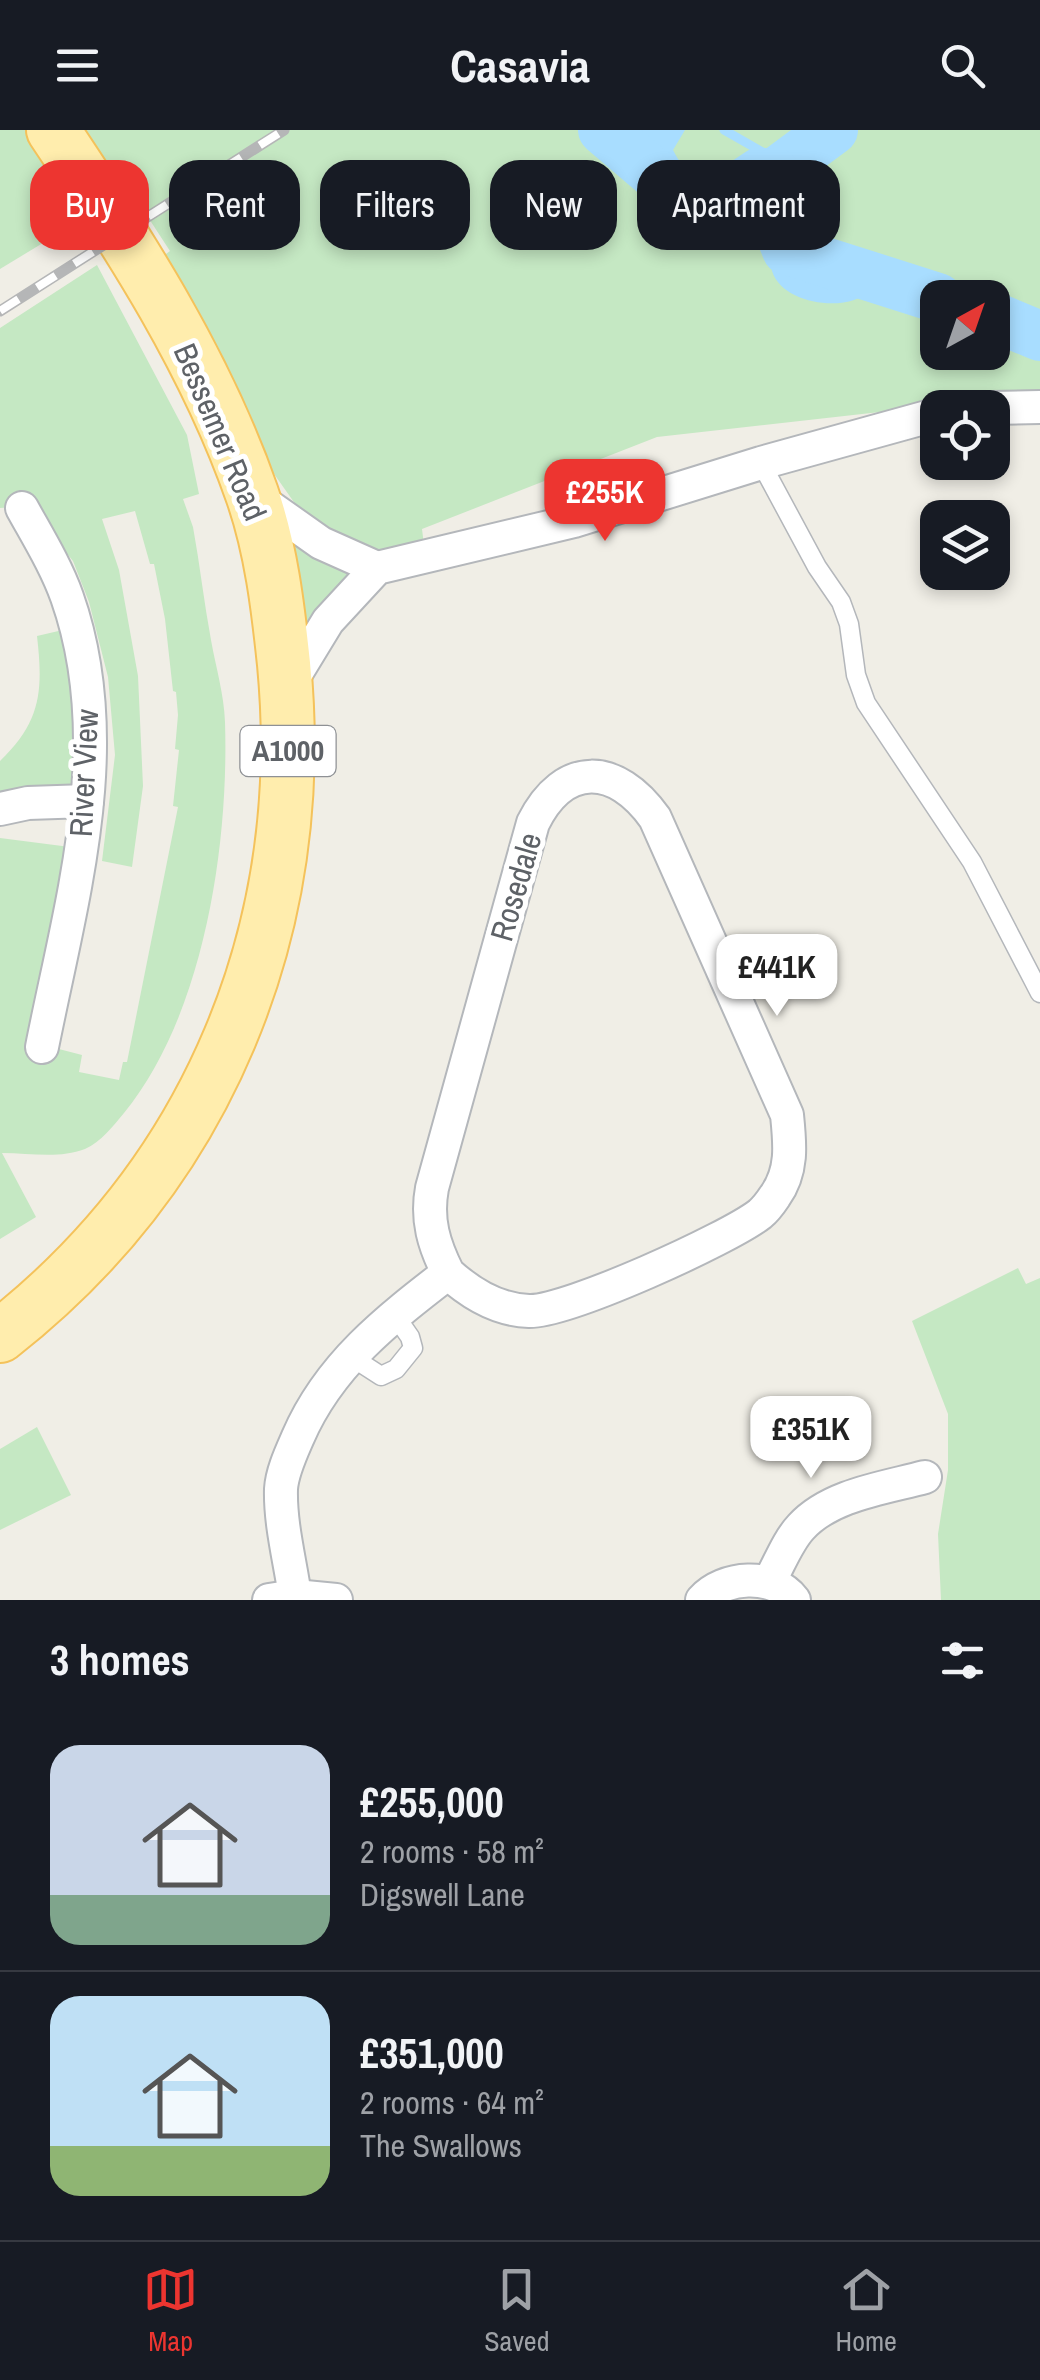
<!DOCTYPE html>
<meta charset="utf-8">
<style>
body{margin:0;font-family:"Archivo Narrow",sans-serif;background:#20242c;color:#f1f3f6;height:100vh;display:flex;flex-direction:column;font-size:38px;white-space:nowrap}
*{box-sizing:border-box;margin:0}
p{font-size:32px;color:#9ea1a6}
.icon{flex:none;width:55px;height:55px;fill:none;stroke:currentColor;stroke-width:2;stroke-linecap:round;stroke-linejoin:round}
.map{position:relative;height:1470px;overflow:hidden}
.sheet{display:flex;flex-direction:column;background:#171b24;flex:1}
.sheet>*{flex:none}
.top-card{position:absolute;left:30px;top:30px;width:980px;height:90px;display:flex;gap:20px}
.needle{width:65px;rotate:40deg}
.controls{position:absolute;left:920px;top:150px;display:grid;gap:20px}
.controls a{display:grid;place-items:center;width:90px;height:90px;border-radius:20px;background:#171b24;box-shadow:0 5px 15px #0003;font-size:50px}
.price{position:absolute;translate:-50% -85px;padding:0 22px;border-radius:20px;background:#fff;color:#222;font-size:32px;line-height:65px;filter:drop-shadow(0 2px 5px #0008)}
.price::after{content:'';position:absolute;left:50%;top:60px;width:30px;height:22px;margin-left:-15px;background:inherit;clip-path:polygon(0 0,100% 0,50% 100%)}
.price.selected{background:#ed3530;color:#fff}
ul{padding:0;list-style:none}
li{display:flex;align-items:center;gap:30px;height:250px;padding:0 50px}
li+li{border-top:2px solid #363941}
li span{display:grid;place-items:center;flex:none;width:280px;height:200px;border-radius:30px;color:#555}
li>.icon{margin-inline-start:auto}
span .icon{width:120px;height:120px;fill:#fffc;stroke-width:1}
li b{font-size:42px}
h2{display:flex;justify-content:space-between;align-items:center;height:120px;padding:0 50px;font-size:42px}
.pill{padding:0 35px;border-radius:30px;background:#171b24;box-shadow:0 5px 15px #0003;font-size:35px;line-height:90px}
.pill.selected{background:#ed3530;color:#fff}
header{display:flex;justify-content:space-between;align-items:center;height:130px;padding:0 50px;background:#171b24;font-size:45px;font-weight:700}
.menu{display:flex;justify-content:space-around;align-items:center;height:140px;border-top:2px solid #363941;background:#171b24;font-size:28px;color:#9ea1a6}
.menu a{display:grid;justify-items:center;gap:5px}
.menu .selected{color:#ed3530}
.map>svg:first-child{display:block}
.green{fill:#c5e8c3;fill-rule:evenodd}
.water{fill:#a8ddff}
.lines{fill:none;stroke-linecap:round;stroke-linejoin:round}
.stream{stroke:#a8ddff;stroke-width:9}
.river{stroke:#a8ddff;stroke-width:50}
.service-casing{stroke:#b4b7bb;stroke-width:21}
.minor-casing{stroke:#b4b7bb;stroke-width:36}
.primary-casing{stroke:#f4c25b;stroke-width:56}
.service{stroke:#fff;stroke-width:18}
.minor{stroke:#fff;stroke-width:32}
.primary{stroke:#ffedad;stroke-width:52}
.rail-casing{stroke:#b5b6b7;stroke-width:11}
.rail{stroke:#fff;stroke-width:8;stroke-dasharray:22;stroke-linecap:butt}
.labels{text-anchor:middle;stroke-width:10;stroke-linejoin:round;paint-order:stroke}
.shield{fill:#fff;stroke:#8e9195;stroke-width:2.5}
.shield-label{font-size:30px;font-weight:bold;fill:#5e6267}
.street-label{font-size:32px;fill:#5e6267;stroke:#fff}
</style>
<header><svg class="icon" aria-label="menu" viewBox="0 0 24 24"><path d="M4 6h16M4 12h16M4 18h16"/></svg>Casavia<svg class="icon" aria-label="search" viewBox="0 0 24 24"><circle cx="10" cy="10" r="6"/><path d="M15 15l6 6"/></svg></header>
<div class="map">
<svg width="1040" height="1470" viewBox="0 0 1040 1470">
<rect width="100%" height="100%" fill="#f0eee6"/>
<!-- green -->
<g class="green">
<path d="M0 0H39L85 69 66 99 0 139Z"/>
<path d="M71 0H1040V264L657 307 422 399 424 415 386 422 370 419 312 391 296 375 267 334 159 129 170 121 112 32 98 43ZM938 168H992V222H938Z"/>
<path d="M97 135 187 305 199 364 183 369 193 397C200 435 204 473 211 510 216 538 224 564 225 592 229 716 204 885 124 983 113 996 101 1012 85 1019 59 1029 30 1023 2 1023L36 1087 0 1109V708L70 717 28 911 82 925 79 942 119 950 123 932H127L178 677 173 676 179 620 175 619 178 585 176 562 173 561 165 489 154 434H150L135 381 102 389 119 440 138 546 143 656 132 737 102 731 115 625 108 547 89 472 73 431 28 376 0 378V198Z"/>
<path d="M291 410 349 438 351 450 306 499Z"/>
<path d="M67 499 82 634 70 655 58 664 0 666V631C42 591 43 559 37 506Z"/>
<path d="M1018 1138 1026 1154 1040 1148V1470H941L938 1404 948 1340V1284L912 1191Z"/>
<path d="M37 1297 71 1365 0 1400V1319Z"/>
</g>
<!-- water -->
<g class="water">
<path d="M584 0H685L673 20C685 44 702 54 726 67 666 104 613 47 584 0Z"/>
<path d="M777 95 786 108 890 140 887 150C877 156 865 166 854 170 828 179 781 170 772 141 769 129 768 115 766 103Z"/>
</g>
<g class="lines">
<!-- stream -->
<path class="stream" d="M724 0 773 28 775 43"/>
<!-- river -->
<g class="river">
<path d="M603 0 664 52 723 67 759 43H775L833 0"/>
<path d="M775 43 777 95 787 120 938 168"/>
<path d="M992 186 1040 206"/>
</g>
<defs>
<g id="service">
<path d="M761 333 817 437 841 472 849 494 856 545 866 573 972 732 1040 863"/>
<path d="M350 1226 381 1246 396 1239 413 1218 410 1207 394 1184"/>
</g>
<g id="minor">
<path d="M992 278 1040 277"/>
<path d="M253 365 321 413 377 438"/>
<path d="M22 378C38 407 56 436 67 467 119 614 71 771 42 917"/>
<path d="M286 560 328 491 377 438 574 391 761 333 938 284"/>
<path d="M0 679 28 673 87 671"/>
<path d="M769 1452C779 1435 787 1412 801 1397 830 1365 884 1358 925 1347"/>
<path d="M295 1466C290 1431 280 1394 281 1359 282 1342 291 1323 298 1307 329 1235 387 1190 448 1143 471 1164 497 1180 529 1181 567 1182 728 1109 760 1084 766 1079 771 1072 775 1066 793 1041 790 1014 787 985L655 688C616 633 564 631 533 693L432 1058C426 1090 434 1115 448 1143"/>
<path d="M269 1470 295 1466 336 1470"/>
<path d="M702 1470C723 1446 773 1442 794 1470"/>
</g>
<path id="primary" d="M0 1206C209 1042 309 799 284 534 278 477 271 418 252 364 206 232 130 115 53 0"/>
</defs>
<!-- service casing -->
<use href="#service" class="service-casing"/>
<!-- minor casing -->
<use href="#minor" class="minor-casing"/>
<!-- primary casing -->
<use href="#primary" class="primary-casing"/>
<!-- service -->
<use href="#service" class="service"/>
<!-- minor -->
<use href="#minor" class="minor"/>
<!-- primary -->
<use href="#primary" class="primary"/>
<defs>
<path id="rail" d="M0 181 284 0"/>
</defs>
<!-- rail casing -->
<use href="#rail" class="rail-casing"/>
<!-- rail -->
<use href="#rail" class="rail"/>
</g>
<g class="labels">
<!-- shield labels -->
<rect class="shield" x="240.5" y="596" width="95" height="50" rx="8"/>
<g class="shield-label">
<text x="288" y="631">A1000</text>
</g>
<!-- street labels -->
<g class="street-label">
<text transform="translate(220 302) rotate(67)" y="11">Bessemer Road</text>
<text transform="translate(84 643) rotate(-87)" y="11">River View</text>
<text transform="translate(516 757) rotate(-74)" y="11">Rosedale</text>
</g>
</g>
</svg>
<div class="controls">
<a><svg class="needle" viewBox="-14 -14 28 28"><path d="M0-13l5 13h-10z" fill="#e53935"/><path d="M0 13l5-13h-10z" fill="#9ea1a6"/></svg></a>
<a><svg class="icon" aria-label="locate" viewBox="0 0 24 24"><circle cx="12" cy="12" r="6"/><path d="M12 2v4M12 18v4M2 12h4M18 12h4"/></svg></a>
<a><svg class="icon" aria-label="layers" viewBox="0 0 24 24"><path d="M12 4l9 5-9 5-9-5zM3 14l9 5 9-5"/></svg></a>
</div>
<b class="price selected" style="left:605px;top:414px">£255K</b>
<b class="price" style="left:777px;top:889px">£441K</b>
<b class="price" style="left:811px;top:1351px">£351K</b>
<div class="top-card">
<a class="pill selected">Buy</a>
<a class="pill">Rent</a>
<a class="pill">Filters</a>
<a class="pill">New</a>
<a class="pill">Apartment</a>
</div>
</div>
<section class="sheet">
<h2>3 homes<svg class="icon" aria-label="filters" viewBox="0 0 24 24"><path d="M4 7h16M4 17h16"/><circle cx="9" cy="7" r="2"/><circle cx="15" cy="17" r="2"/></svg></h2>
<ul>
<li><span style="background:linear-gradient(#c9d6e8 75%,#7fa58c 0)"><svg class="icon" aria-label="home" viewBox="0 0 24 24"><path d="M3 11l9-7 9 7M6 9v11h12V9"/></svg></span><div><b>£255,000</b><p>2 rooms · 58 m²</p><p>Digswell Lane</p></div></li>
<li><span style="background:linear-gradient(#bfe0f5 75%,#8fb573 0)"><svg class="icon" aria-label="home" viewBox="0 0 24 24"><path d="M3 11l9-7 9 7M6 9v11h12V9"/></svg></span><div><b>£351,000</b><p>2 rooms · 64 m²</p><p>The Swallows</p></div></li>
</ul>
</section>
<nav class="menu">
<a class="selected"><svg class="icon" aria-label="map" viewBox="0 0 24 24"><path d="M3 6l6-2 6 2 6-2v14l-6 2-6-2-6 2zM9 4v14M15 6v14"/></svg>Map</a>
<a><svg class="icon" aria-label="saved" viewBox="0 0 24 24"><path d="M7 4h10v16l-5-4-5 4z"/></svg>Saved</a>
<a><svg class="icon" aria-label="home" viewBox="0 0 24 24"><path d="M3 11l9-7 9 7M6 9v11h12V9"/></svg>Home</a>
</nav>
